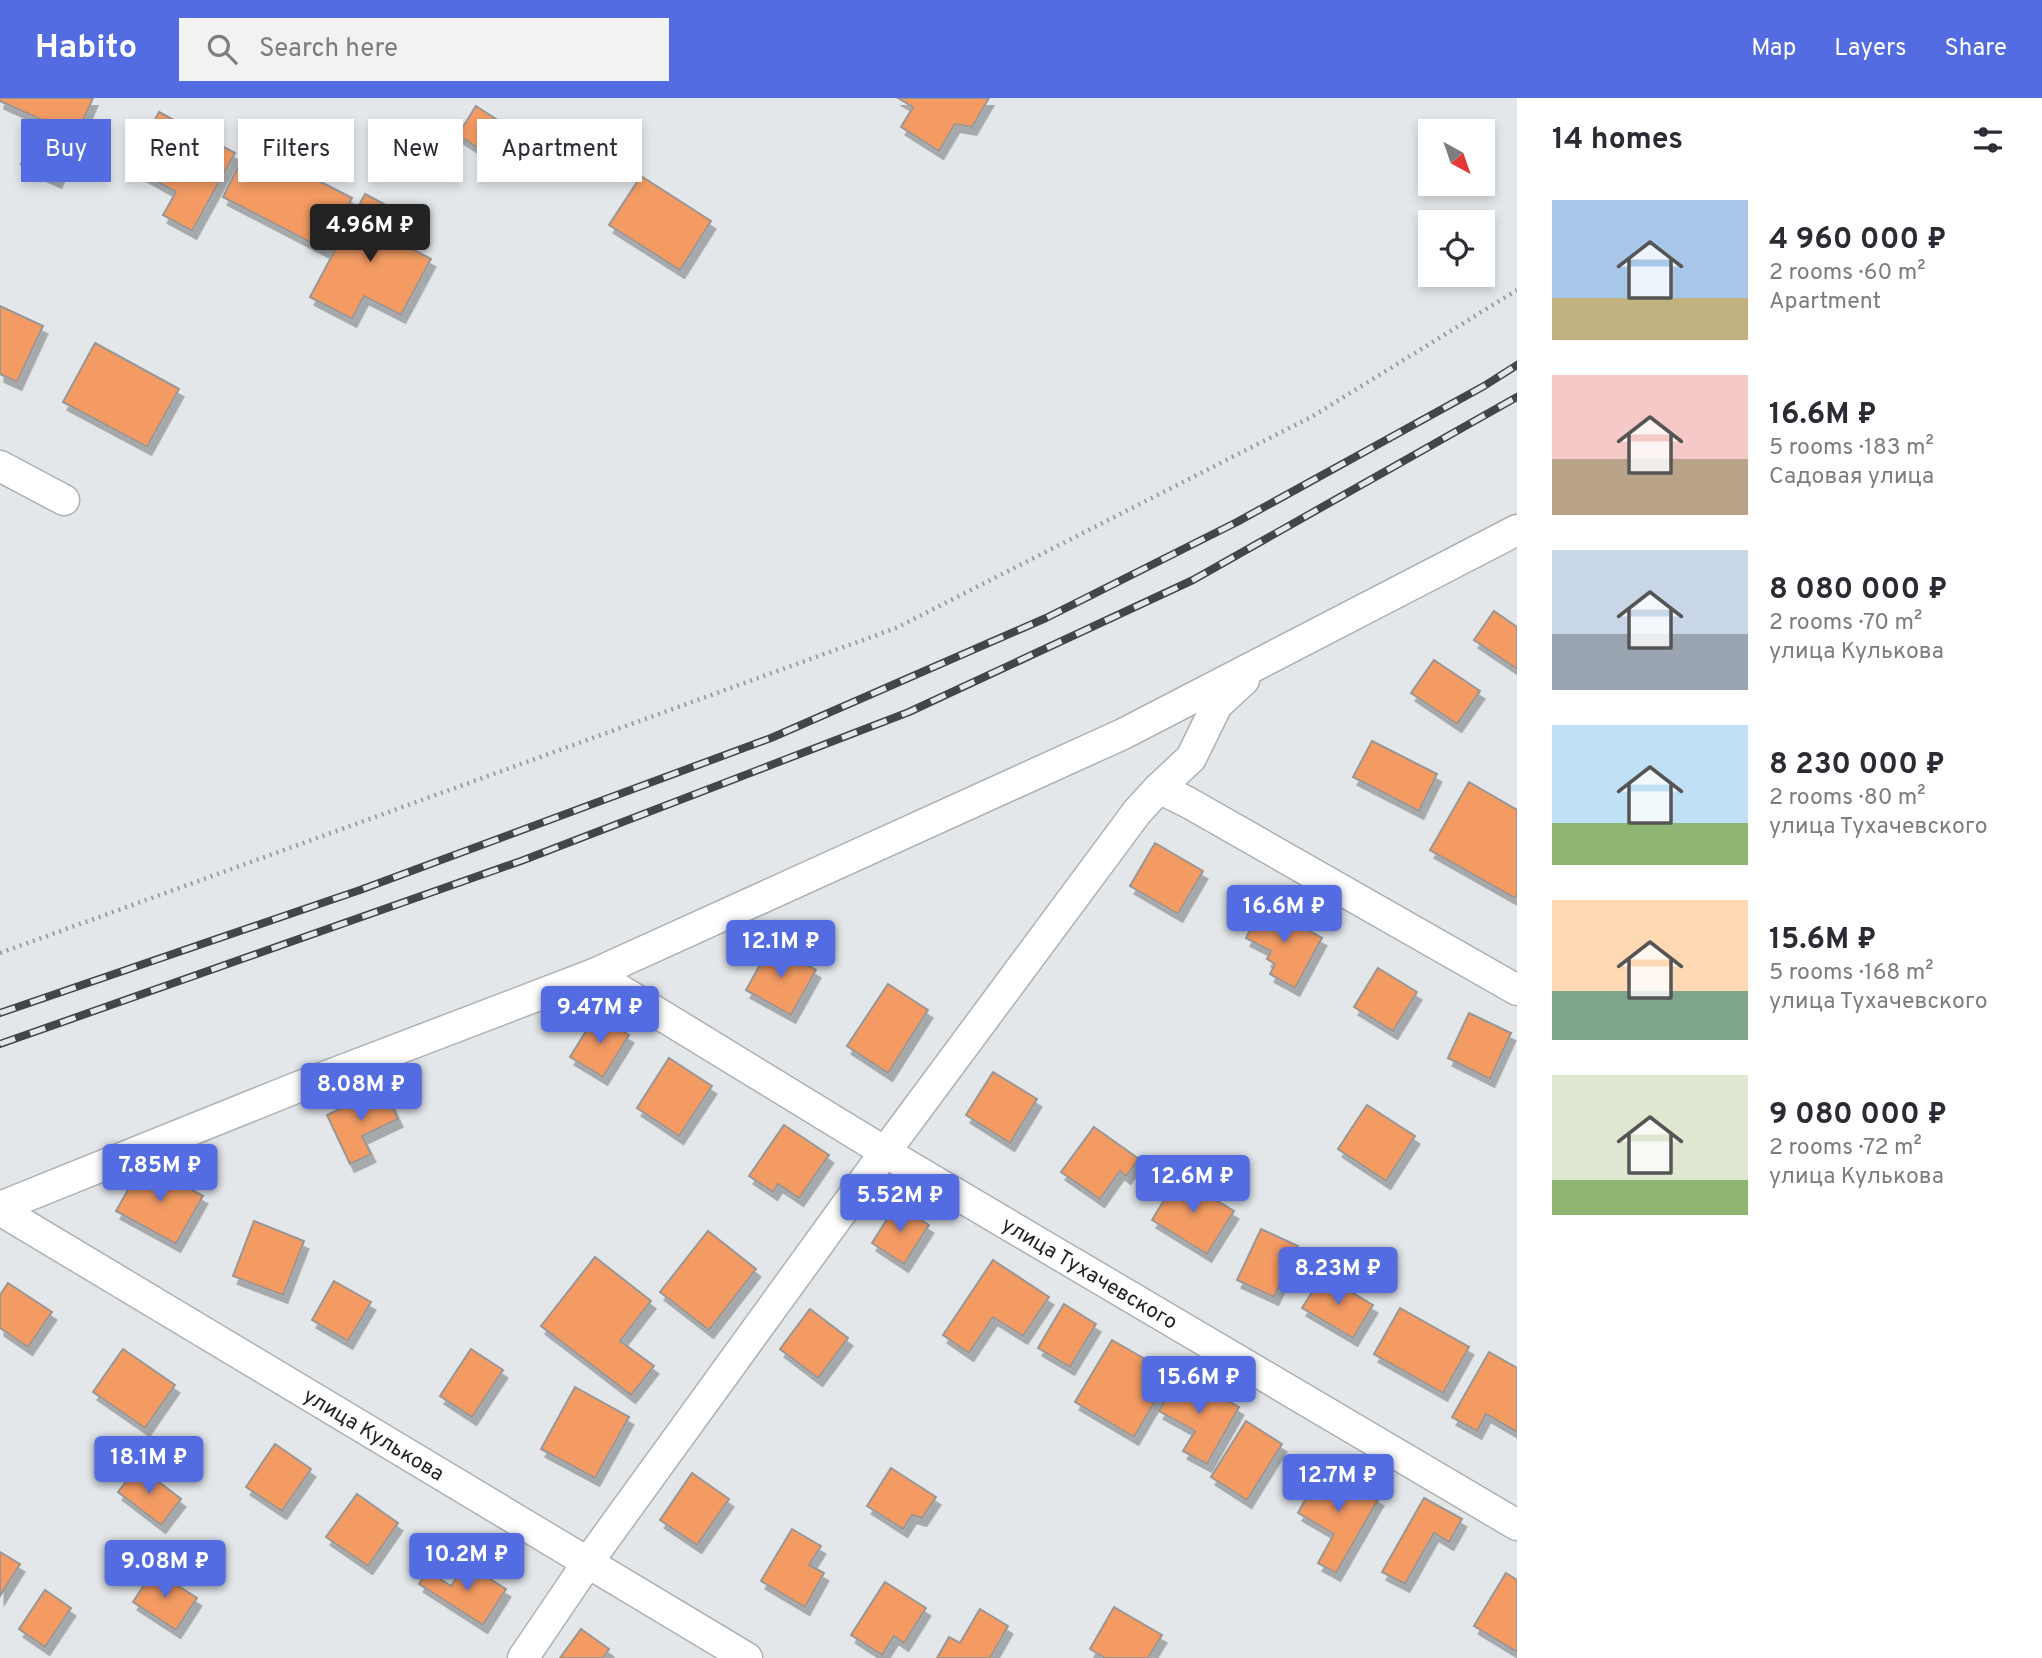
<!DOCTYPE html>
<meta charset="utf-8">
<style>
body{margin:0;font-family:Overpass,sans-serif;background:#f2f2f3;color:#2b2b33;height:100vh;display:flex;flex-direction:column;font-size:26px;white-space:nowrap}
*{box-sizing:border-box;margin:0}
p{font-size:23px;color:#7c7c81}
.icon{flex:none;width:38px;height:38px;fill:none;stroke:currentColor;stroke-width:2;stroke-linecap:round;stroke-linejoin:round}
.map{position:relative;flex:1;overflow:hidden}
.details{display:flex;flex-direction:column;background:#fff;width:525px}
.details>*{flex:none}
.top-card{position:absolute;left:21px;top:21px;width:665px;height:63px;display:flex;gap:14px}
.needle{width:46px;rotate:140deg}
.controls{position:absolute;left:1418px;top:21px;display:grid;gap:14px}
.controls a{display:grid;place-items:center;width:77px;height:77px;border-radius:0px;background:#fff;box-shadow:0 4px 10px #0003;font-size:35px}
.price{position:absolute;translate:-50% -60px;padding:0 16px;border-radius:7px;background:#546ce1;color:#fff;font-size:23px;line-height:46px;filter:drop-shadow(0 2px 4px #0008)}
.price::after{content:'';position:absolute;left:50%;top:42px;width:21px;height:16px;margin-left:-10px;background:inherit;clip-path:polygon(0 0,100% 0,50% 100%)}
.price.on{background:#222;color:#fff}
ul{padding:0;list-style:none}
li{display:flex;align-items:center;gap:21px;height:175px;padding:0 35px}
li span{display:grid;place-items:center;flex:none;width:196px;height:140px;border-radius:0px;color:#555}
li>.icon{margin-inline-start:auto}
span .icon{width:84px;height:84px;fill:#fffc;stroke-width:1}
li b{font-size:30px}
h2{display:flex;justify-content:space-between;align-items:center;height:84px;padding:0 35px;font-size:30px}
.pill{padding:0 24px;border-radius:0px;background:#fff;box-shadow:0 4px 10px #0003;font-size:24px;line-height:63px}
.pill.on{background:#546ce1;color:#fff}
header{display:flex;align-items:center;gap:42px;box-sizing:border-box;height:98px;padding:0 35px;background:#546ce1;color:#fff}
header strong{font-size:33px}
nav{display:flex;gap:38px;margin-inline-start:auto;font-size:24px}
.search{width:490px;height:63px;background:#f2f2f3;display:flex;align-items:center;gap:18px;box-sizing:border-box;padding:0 24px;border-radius:0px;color:#7c7c81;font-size:26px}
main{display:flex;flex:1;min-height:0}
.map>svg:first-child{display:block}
.building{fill:#f39b63;stroke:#9a9694;stroke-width:2;filter:url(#shadow)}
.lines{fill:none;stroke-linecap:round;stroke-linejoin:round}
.street-casing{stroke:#aeb1b4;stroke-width:33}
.path{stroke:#9b9ea0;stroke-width:4.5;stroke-dasharray:2 5;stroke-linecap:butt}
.street{stroke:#fff;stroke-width:30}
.rail-casing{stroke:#434546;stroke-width:8}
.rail{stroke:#e3e7ea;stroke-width:5;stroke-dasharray:16;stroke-linecap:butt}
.labels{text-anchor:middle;stroke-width:5;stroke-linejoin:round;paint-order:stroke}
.street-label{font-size:21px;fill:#212223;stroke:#e3e7ea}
</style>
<header>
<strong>Habito</strong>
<div class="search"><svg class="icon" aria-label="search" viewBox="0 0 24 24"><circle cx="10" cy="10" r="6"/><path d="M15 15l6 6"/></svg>Search here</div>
<nav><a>Map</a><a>Layers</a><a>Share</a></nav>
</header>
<main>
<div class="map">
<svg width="1517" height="1560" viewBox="0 0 1517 1560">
<defs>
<filter id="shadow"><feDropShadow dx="4.5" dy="8" stdDeviation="0" flood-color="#0004"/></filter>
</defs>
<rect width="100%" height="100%" fill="#e3e7ea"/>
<!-- building -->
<g class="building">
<path d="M0 0H93L57 82 21 66 40 21 0 3Z"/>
<path d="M898 0H989L972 29 955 26 939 53 901 29 913 9Z"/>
<path d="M476 8 531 44 513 73 458 37Z"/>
<path d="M159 14 235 55 192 133 163 117 176 94 129 68Z"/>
<path d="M249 47 352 100 325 152 223 99Z"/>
<path d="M641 78 711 123 680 172 609 127Z"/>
<path d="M365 96 399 114 386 137 431 161 401 217 364 198 352 221 310 199Z"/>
<path d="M0 208 43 228 17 284 0 276Z"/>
<path d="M95 245 179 291 147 349 63 304Z"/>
<path d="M1494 513 1517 529V571L1474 542Z"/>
<path d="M1434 562 1480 593 1457 626 1411 595Z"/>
<path d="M1372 643 1437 676 1419 713 1353 679Z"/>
<path d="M1469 684 1517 712V796L1515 800 1430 752Z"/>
<path d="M1155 745 1203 773 1178 816 1130 788Z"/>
<path d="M1263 807 1322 840 1295 890 1270 876 1275 866 1267 861 1271 853 1246 840Z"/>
<path d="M771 847 816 872 791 917 746 892Z"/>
<path d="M1378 870 1417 894 1393 933 1354 909Z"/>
<path d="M888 886 928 912 888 975 847 948Z"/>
<path d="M1469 915 1511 935 1490 981 1448 960Z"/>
<path d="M596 917 629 937 603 979 570 959Z"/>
<path d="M669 960 712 988 679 1038 637 1010Z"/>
<path d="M993 974 1037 1001 1010 1045 966 1017Z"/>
<path d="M384 990 398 1021 362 1038 371 1056 350 1066 327 1017Z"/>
<path d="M1367 1007 1415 1038 1386 1083 1338 1051Z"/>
<path d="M784 1027 829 1057 799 1100 778 1086 773 1094 749 1078Z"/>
<path d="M1094 1029 1139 1061 1126 1078 1120 1073 1100 1101 1061 1074Z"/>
<path d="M143 1065 203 1098 176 1146 116 1113Z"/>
<path d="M1178 1079 1234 1113 1207 1156 1152 1122Z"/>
<path d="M896 1107 929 1127 904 1166 872 1145Z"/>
<path d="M254 1123 304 1143 283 1197 233 1178Z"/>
<path d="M1261 1131 1298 1148 1274 1199 1237 1182Z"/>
<path d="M708 1133 756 1171 709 1232 660 1194Z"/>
<path d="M595 1159 651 1203 620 1243 654 1268 631 1297 541 1228Z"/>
<path d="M993 1162 1049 1199 1023 1238 993 1219 969 1255 943 1237Z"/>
<path d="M1323 1177 1373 1207 1353 1240 1302 1210Z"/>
<path d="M334 1183 371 1204 348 1243 312 1222Z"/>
<path d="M8 1185 52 1214 28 1249 0 1230V1197Z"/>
<path d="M1064 1206 1096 1226 1070 1269 1038 1250Z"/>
<path d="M1400 1210 1469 1249 1443 1295 1374 1256Z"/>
<path d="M810 1211 848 1240 818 1280 780 1251Z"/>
<path d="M1112 1242 1171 1276 1134 1339 1075 1304Z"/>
<path d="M123 1251 175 1287 145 1330 93 1294Z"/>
<path d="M471 1251 503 1272 472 1319 440 1298Z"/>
<path d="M1489 1254 1517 1270V1334L1486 1316 1477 1333 1452 1319Z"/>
<path d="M1180 1275 1239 1309 1207 1366 1183 1353 1195 1333 1159 1313Z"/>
<path d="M575 1289 629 1319 595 1380 541 1351Z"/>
<path d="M1246 1323 1282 1346 1247 1402 1211 1379Z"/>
<path d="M275 1346 311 1371 282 1413 246 1389Z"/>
<path d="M138 1368 181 1401 161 1427 118 1394Z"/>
<path d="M1323 1369 1379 1400 1336 1475 1318 1465 1334 1436 1298 1415Z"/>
<path d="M891 1370 936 1399 922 1420 912 1417 903 1431 867 1408Z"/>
<path d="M692 1375 729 1401 697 1447 660 1422Z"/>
<path d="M357 1396 398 1425 368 1468 326 1439Z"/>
<path d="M1424 1400 1462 1421 1449 1444 1434 1435 1405 1486 1382 1474Z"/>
<path d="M792 1431 821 1448 809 1467 824 1475 805 1509 761 1483Z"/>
<path d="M0 1454 20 1466 0 1498Z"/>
<path d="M466 1466 506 1491 483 1527 419 1486 427 1473 451 1488Z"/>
<path d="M154 1472 197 1500 176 1532 133 1504Z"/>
<path d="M1506 1475 1517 1482V1554L1474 1528Z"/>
<path d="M885 1484 926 1510 904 1545 894 1538 882 1557 851 1537Z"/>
<path d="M45 1492 71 1510 45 1549 19 1531Z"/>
<path d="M1114 1509 1162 1537 1148 1560H1105L1090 1551Z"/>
<path d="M980 1511 1008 1528 990 1560H937L949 1539 960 1545Z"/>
<path d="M581 1531 609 1551 603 1560H560Z"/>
</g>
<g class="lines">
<defs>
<g id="street">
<path d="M0 368 64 402"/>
<path d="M1159 690 1191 660 1217 607 1244 582"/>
<path id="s1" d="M594 876 885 1054 1517 1427"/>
<path d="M0 1109 293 991 594 876 1123 636 1517 432"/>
<path id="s2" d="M0 1112 747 1560"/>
<path d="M523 1560 588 1464 885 1054 1137 714 1159 690 1189 705 1517 892"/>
</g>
</defs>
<!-- street casing -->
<use href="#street" class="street-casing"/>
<!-- path -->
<path class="path" d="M0 855 896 530 1313 318 1517 192"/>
<!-- street -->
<use href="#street" class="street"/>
<defs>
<g id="rail">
<path d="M0 915 360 792 771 640 1046 520 1237 424 1484 288 1517 267"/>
<path d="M0 946 521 763 909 614 1193 482 1517 299"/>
</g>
</defs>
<!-- rail casing -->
<use href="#rail" class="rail-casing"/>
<!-- rail -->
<use href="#rail" class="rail"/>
</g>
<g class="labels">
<!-- street labels -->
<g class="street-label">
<text dy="7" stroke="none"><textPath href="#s1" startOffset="579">улица Тухачевского</textPath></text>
<text dy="7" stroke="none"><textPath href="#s2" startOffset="436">улица Кулькова</textPath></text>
</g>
</g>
</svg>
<div class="controls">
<a><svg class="needle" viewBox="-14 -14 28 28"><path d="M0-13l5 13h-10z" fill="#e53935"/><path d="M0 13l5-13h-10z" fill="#7c7c81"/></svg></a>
<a><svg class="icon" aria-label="locate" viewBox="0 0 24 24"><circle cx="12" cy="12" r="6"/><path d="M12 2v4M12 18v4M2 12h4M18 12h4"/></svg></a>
</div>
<b class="price on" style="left:370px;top:166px">4.96M ₽</b>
<b class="price" style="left:1284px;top:847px">16.6M ₽</b>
<b class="price" style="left:781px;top:882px">12.1M ₽</b>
<b class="price" style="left:600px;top:948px">9.47M ₽</b>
<b class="price" style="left:361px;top:1025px">8.08M ₽</b>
<b class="price" style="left:160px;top:1106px">7.85M ₽</b>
<b class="price" style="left:1193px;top:1117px">12.6M ₽</b>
<b class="price" style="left:900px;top:1136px">5.52M ₽</b>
<b class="price" style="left:1338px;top:1209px">8.23M ₽</b>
<b class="price" style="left:1199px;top:1318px">15.6M ₽</b>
<b class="price" style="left:149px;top:1398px">18.1M ₽</b>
<b class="price" style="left:1338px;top:1416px">12.7M ₽</b>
<b class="price" style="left:467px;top:1495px">10.2M ₽</b>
<b class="price" style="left:165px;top:1502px">9.08M ₽</b>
<div class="top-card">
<a class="pill on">Buy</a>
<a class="pill">Rent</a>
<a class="pill">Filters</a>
<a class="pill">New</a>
<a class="pill">Apartment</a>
</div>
</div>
<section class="details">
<h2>14 homes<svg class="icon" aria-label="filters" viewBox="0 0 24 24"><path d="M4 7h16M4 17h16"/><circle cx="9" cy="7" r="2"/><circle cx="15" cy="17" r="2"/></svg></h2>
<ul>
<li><span style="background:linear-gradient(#a9c7e8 70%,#c2b280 0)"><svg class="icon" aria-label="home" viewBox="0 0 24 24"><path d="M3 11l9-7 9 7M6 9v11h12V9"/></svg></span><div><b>4 960 000 ₽</b><p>2 rooms · 60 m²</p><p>Apartment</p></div></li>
<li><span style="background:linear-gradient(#f6c9c9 60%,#b9a48a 0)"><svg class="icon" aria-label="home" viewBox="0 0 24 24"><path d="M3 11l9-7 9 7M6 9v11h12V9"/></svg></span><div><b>16.6M ₽</b><p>5 rooms · 183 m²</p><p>Садовая улица</p></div></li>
<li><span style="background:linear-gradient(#c9d6e8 60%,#9aa5b1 0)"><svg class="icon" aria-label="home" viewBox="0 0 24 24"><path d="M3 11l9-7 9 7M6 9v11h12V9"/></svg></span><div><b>8 080 000 ₽</b><p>2 rooms · 70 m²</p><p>улица Кулькова</p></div></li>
<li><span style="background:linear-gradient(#bfe0f5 70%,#8fb573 0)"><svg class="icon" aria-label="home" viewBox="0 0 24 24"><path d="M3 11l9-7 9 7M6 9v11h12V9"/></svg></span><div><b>8 230 000 ₽</b><p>2 rooms · 80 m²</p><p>улица Тухачевского</p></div></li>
<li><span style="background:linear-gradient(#ffd9b3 65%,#7fa58c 0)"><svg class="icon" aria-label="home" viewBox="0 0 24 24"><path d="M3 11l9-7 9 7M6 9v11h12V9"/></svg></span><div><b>15.6M ₽</b><p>5 rooms · 168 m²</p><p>улица Тухачевского</p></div></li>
<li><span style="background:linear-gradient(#dfe7d0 75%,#8fb573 0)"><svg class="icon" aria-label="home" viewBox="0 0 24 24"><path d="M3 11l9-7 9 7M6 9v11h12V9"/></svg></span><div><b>9 080 000 ₽</b><p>2 rooms · 72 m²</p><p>улица Кулькова</p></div></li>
</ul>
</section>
</main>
